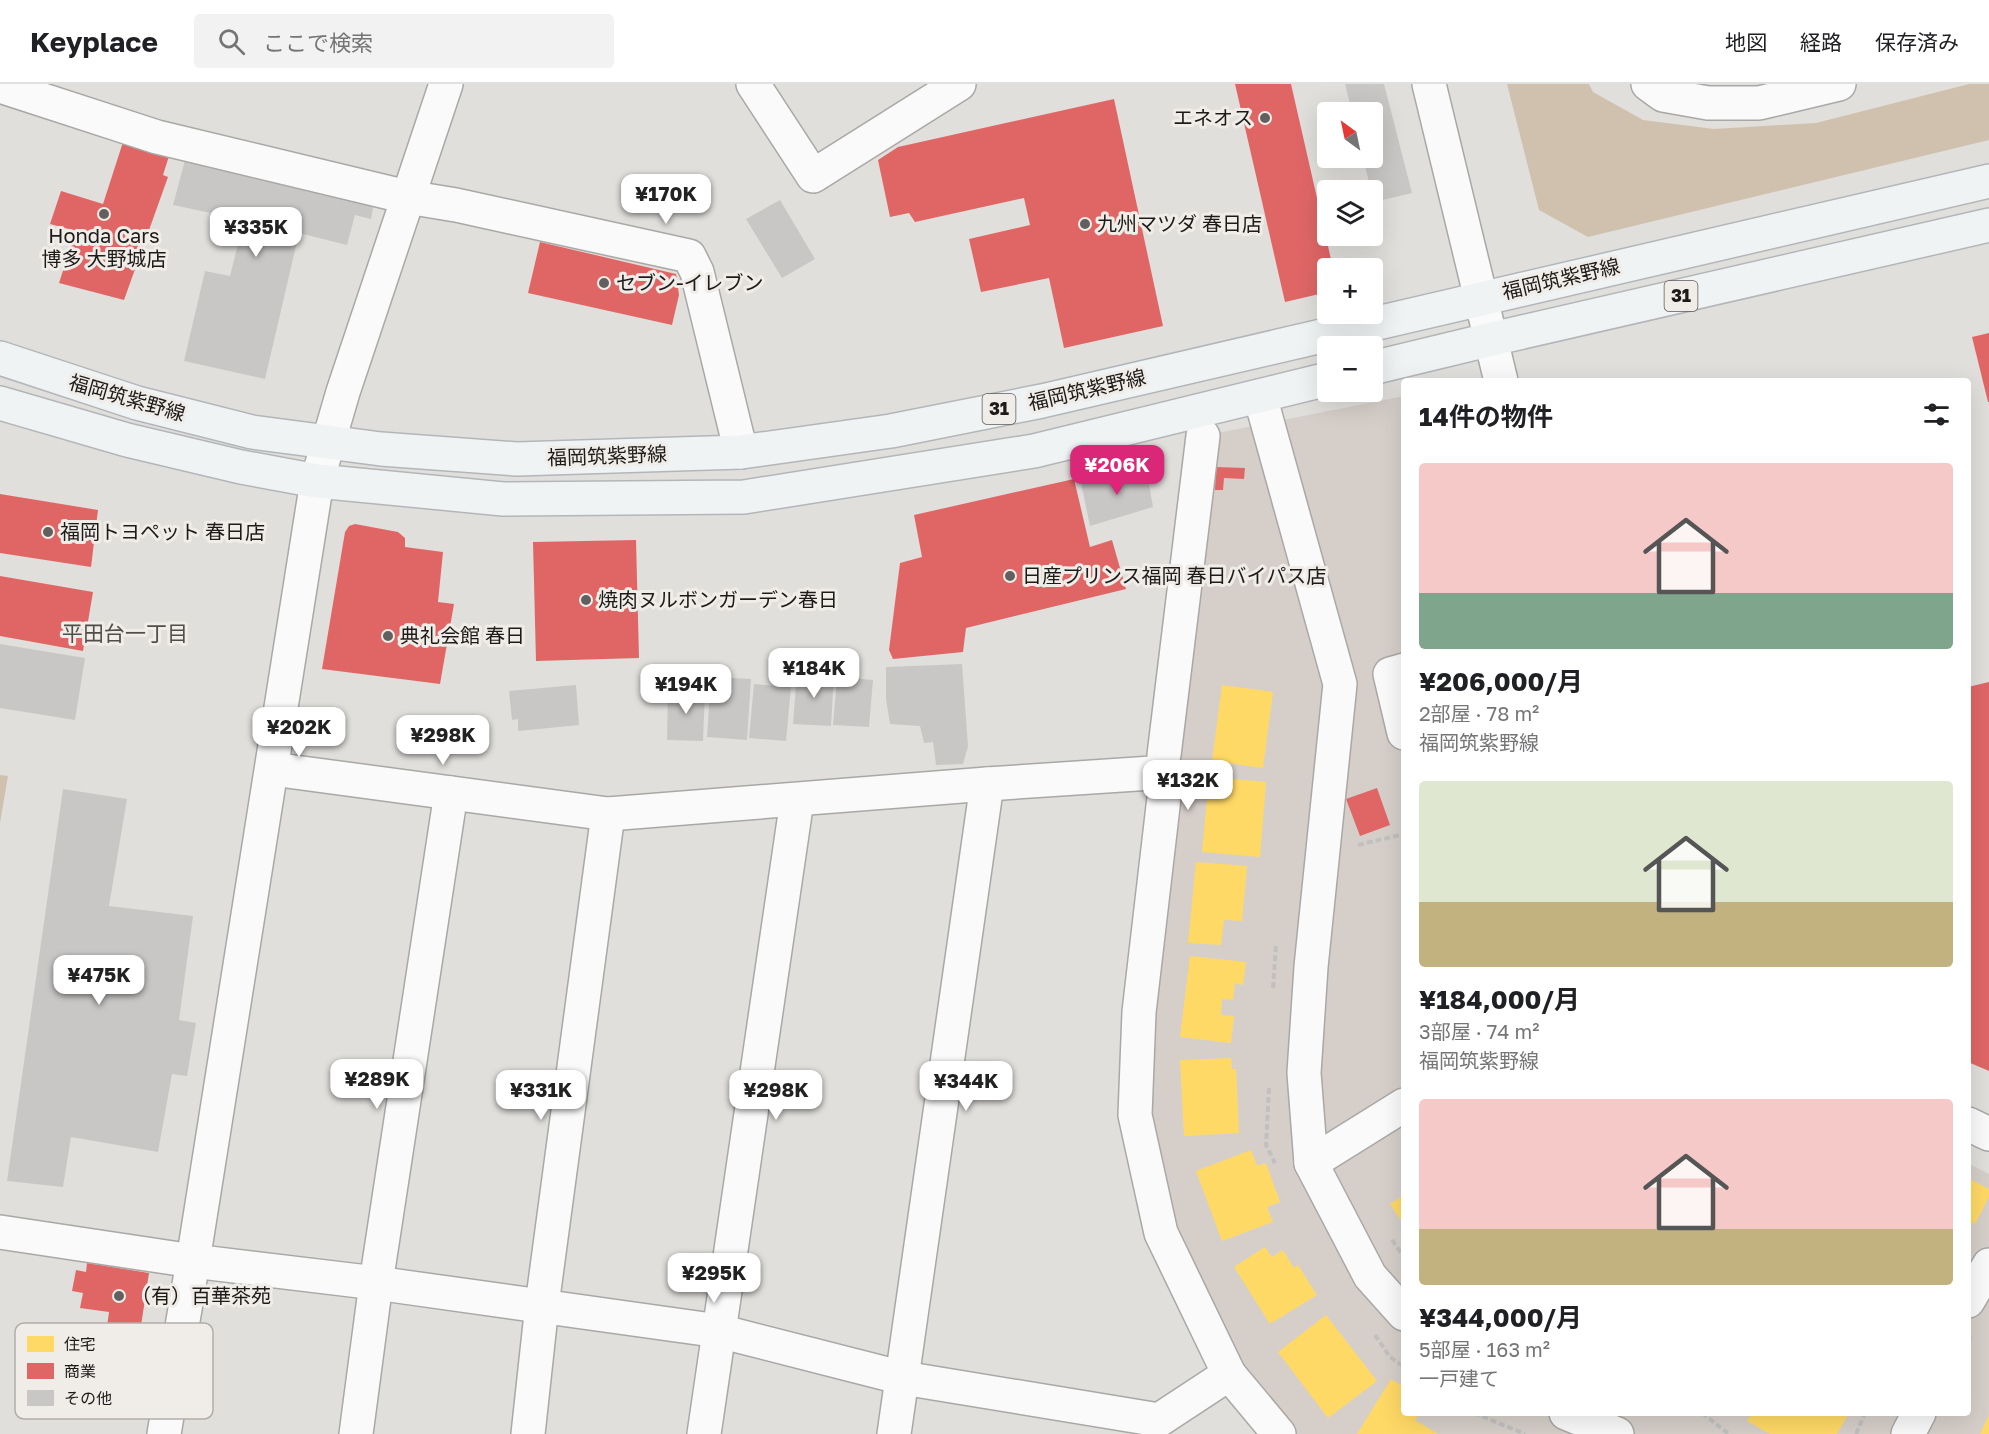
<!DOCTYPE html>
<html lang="ja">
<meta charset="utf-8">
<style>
body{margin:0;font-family:"Golos Text","Noto Sans JP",sans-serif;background:#f2f2f2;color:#202124;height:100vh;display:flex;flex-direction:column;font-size:22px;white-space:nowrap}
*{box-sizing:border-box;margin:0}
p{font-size:20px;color:#757577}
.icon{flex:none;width:33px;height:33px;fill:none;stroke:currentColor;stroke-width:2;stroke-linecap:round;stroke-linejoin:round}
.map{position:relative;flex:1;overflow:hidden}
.details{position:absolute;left:1401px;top:294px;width:570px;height:1038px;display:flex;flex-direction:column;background:#fff;border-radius:6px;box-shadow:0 6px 24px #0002}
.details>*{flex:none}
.needle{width:39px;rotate:327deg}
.tools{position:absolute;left:1317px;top:18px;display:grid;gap:12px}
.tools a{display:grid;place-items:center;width:66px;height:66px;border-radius:6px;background:#fff;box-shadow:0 6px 24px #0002;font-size:30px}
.price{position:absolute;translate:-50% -51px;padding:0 14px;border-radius:12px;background:#fff;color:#222;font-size:20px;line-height:39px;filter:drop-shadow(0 2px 3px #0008)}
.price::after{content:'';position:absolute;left:50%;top:36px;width:18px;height:14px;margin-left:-9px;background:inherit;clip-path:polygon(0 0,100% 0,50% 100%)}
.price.on{background:#db2777;color:#fff}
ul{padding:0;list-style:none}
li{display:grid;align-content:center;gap:12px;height:318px;padding:0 18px}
li span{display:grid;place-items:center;height:186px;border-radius:6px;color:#555}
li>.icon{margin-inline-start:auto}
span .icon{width:108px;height:108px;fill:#fffc;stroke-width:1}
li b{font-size:26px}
h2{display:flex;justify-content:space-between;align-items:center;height:72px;padding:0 18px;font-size:26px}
header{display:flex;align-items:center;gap:36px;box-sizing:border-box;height:84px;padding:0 30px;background:#fff;border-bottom:2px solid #e0e0e0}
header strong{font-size:28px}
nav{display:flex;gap:33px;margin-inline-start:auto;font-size:21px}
.search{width:420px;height:54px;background:#f2f2f2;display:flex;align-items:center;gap:15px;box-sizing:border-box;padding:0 21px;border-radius:6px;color:#757577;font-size:22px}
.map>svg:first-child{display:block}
.built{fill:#d6cfc9}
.green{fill:#d0c1ae}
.homes{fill:#ffd966}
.shops{fill:#e06666}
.building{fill:#c9c7c6}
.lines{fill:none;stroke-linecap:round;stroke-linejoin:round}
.minor-casing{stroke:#a9a8a6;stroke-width:36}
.major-casing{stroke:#b3b6b9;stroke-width:36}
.path{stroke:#c0c0bf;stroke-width:4;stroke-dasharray:6 3;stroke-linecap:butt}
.minor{stroke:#fafafa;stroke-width:33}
.major{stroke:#f0f3f4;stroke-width:33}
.poi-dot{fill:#62605e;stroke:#f0ece8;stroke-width:2}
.labels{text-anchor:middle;stroke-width:6;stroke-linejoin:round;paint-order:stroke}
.shield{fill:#f0ece8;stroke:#5c5a58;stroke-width:1.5}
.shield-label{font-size:18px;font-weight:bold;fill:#1d1b1a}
.poi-label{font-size:20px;fill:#1d1b1a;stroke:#f0ece8;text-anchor:start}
.street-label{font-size:20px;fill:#1d1b1a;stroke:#f0ece8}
.neighbourhood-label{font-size:21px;fill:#514e4a;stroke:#f0ece8}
.key{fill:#f0ece8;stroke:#b1adaa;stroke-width:1.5}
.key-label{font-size:16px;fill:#1d1b1a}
</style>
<header>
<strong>Keyplace</strong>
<div class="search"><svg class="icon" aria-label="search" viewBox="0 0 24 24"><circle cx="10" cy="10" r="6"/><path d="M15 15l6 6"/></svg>ここで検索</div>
<nav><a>地図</a><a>経路</a><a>保存済み</a></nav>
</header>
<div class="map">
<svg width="1989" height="1350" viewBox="0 0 1989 1350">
<rect width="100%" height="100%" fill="#e1dfdc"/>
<!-- built -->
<path class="built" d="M1404 312V1329H1968V1079L1989 1090V1350H1294L1232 1280 1170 1141 1146 1029 1178 680 1212 350Z"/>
<!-- green -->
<g class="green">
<path d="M1507 0H1589L1593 8 1643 36 1714 45 1816 39 1969 0H1989V56L1588 153 1539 126Z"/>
<path d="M0 691 8 692 0 739Z"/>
</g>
<!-- homes -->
<g class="homes">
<path d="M1222 601 1273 608 1263 684 1212 677Z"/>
<path d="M1209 693 1266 698 1260 773 1202 768Z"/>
<path d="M1196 778 1247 782 1242 837 1224 836 1221 861 1188 859Z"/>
<path d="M1190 872 1246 878 1243 901 1235 899 1233 916 1222 915 1221 931 1234 932 1231 959 1180 953Z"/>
<path d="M1231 974 1232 985H1236L1239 1049 1184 1052 1180 976Z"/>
<path d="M1251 1066 1257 1082 1266 1079 1280 1118 1267 1123 1273 1138 1222 1157 1196 1087Z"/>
<path d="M1968 1094 1989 1105V1113L1975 1140 1968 1137Z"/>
<path d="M1404 1111V1141L1390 1120Z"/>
<path d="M1265 1163 1272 1173 1283 1166 1294 1184 1298 1181 1317 1211 1270 1240 1234 1183Z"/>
<path d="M1326 1231 1377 1297 1328 1334 1278 1268Z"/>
<path d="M1391 1295 1404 1303V1329H1420L1415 1336 1438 1350H1357Z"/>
<path d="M1752 1329H1849L1837 1350H1770L1747 1337Z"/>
<path d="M1989 1331V1350H1980Z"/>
</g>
<!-- shops -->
<g class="shops">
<path d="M1235 0H1291L1333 184H1328V208L1285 218Z"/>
<path d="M1114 15 1163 242 1064 264 1049 194 981 208 969 155 1030 141 1024 114 915 138 909 129 890 133 878 76 898 63Z"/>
<path d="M124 55 170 69 163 91 168 93 124 216 59 199 76 147 50 140 61 107 103 120Z"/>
<path d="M540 158 676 190 679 211 672 241 528 209Z"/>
<path d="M1989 249V318H1988L1972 253Z"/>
<path d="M1216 383 1245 384 1244 395 1224 394 1223 406H1215Z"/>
<path d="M1074 395 1090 463 1112 456 1126 505 966 544 963 568 893 575 889 566 900 479 922 473 914 431Z"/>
<path d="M0 410 98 426 91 483 0 469Z"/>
<path d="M355 440 398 448 405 454V463L443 468 438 518 454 520 440 600 322 585 345 448 349 442Z"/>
<path d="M636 456 639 574 536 577 533 458Z"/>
<path d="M0 492 93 508 83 567 0 552Z"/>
<path d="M1989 598V987L1968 978V603Z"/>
<path d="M1377 704 1390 741 1360 752 1346 715Z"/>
<path d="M87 1179 149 1189 139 1255 106 1250 109 1228 80 1224 83 1209 72 1207 76 1186 86 1188Z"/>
</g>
<!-- building -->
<g class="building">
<path d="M1345 0H1384L1412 109 1374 118 1363 74H1372V28H1352Z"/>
<path d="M185 76 364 112 373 124 371 135 355 131 347 161 299 149 265 295 184 277 205 187 230 192 244 136 173 121Z"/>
<path d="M780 116 815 175 782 194 746 135Z"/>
<path d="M1146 383 1153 423 1090 442 1081 399Z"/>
<path d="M0 560 85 574 75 636 0 624Z"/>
<path d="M962 580 968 662 963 680 936 681 933 658 924 659 920 642 890 640 886 615V583Z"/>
<path d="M797 588 834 591 831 642 793 640Z"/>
<path d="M711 593 751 595 747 656 707 653Z"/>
<path d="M837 593 873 596 869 643 833 641Z"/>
<path d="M754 600 791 603 786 657 749 654Z"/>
<path d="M576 601 579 641 518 647V635L512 636 509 607Z"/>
<path d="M668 606 705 607 703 657 667 656Z"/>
<path d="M63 705 127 715 109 822 193 832 179 936 196 939 187 992 172 990 158 1068 71 1053 63 1103 7 1097Z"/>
</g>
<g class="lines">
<defs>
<g id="minor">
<path d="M753 0 813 92 959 0"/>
<path d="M1429 0 1501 297"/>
<path d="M1648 0 1663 11 1708 19H1759L1839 0"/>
<path d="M0 2 157 53 407 113 456 121 689 172 697 188 741 368"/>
<path d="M1260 312 1340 600 1311 883 1304 989 1311 1079 1370 1192 1404 1230"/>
<path d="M1404 586 1390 590 1404 649"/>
<path d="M1164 671 1203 352"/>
<path d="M272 685 608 730 987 700 1167 688 1139 928 1135 1031 1161 1149 1229 1290 1279 1350"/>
<path d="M1968 1040 1989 1050"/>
<path d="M1311 1079 1404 1021"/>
<path d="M0 1148 193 1177 376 1199 719 1247 903 1294 1159 1336 1229 1290"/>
<path d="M1968 1217 1989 1181"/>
<path d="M1566 1329 1617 1350"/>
<path d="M164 1350 193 1177 317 397 343 308 446 0"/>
<path d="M356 1350 376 1199 451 709"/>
<path d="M528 1350 542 1221 608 730"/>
<path d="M704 1350 797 716"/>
<path d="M894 1350 987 700"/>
<path d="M1908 1350 1919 1329"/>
</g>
<g id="major">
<path d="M0 274 137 319 252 348 381 365 517 375 741 368 891 347 1042 317 1989 97"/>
<path d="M1372 284 1492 255 1989 141"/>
<path d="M0 319 127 356 241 383 317 397 503 415 744 413 1034 367 1328 295"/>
</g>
</defs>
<!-- minor casing -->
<use href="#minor" class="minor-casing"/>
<!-- major casing -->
<use href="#major" class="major-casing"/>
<!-- path -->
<g class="path">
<path d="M1358 761 1404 750"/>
<path d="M1273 904 1276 861"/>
<path d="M1269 1004 1266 1061 1275 1079"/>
<path d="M1392 1156 1404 1173"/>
<path d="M1375 1251 1390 1273 1404 1283"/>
<path d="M1968 1276 1970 1250"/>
<path d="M1474 1329 1525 1350"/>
<path d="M1702 1329 1729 1350"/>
<path d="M1856 1350 1865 1329"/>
</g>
<!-- minor -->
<use href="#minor" class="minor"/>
<!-- major -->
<use href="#major" class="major"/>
</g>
<!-- markers -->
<g class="poi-dot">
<circle cx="1265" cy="34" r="6"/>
<circle cx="104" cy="130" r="6"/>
<circle cx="1085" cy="140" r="6"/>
<circle cx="604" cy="199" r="6"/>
<circle cx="48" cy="448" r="6"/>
<circle cx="1010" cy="492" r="6"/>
<circle cx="586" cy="516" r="6"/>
<circle cx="388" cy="552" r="6"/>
<circle cx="119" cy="1212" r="6"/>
</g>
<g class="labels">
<!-- shield labels -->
<g class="shield">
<rect x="1664.5" y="197" width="33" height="30" rx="4.5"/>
<rect x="982.5" y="310" width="33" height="30" rx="4.5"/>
</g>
<g class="shield-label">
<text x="1681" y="218">31</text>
<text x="999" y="331">31</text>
</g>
<!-- poi labels -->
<g class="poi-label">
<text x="1253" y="41" text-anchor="end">エネオス</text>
<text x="1097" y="147">九州マツダ 春日店</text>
<text x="104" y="159" text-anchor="middle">Honda Cars<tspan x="104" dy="23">博多 大野城店</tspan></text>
<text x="616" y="206">セブン-イレブン</text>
<text x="60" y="455">福岡トヨペット 春日店</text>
<text x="1022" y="499">日産プリンス福岡 春日バイパス店</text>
<text x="598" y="523">焼肉ヌルボンガーデン春日</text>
<text x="400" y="559">典礼会館 春日</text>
<text x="131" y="1219">（有）百華茶苑</text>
</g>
<!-- street labels -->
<g class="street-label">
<text transform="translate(1561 195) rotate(-13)" y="7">福岡筑紫野線</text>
<text transform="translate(1087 306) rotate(-13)" y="7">福岡筑紫野線</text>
<text transform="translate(127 314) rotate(16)" y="7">福岡筑紫野線</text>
<text transform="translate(607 372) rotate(-2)" y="7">福岡筑紫野線</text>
</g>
<!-- neighbourhood labels -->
<g class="neighbourhood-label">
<text x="125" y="557">平田台一丁目</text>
</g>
</g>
<!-- legend -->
<rect x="15" y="1239" width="198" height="96" rx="9" class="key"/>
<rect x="27" y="1252" width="27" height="16" fill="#ffd966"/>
<rect x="27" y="1279" width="27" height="16" fill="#e06666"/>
<rect x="27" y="1306" width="27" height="16" fill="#c9c7c6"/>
<g class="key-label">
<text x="64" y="1266">住宅</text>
<text x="64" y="1293">商業</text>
<text x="64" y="1320">その他</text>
</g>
</svg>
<div class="tools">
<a><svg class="needle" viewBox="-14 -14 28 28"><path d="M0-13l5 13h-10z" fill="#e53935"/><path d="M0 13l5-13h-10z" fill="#757577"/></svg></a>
<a><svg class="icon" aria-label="layers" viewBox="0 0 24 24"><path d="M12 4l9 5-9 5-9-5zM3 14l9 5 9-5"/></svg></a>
<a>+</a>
<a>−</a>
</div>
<b class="price" style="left:666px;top:141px">¥170K</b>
<b class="price" style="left:256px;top:174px">¥335K</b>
<b class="price on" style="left:1117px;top:412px">¥206K</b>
<b class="price" style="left:814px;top:615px">¥184K</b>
<b class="price" style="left:686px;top:631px">¥194K</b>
<b class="price" style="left:299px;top:674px">¥202K</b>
<b class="price" style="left:443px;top:682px">¥298K</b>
<b class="price" style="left:1188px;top:727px">¥132K</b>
<b class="price" style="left:99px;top:922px">¥475K</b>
<b class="price" style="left:377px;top:1026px">¥289K</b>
<b class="price" style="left:966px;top:1028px">¥344K</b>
<b class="price" style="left:541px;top:1037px">¥331K</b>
<b class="price" style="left:776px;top:1037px">¥298K</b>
<b class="price" style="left:714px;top:1220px">¥295K</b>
<section class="details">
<h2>14件の物件<svg class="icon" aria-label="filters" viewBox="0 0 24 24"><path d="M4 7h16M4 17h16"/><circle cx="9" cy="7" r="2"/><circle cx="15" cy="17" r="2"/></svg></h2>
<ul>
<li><span style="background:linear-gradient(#f6c9c9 70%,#7fa58c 0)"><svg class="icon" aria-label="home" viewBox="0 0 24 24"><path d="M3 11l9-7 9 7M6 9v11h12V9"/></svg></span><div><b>¥206,000/月</b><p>2部屋 · 78 m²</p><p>福岡筑紫野線</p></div></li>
<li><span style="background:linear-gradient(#dfe7d0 65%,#c2b280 0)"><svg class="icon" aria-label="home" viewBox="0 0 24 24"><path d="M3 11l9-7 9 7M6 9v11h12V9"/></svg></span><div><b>¥184,000/月</b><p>3部屋 · 74 m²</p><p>福岡筑紫野線</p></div></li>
<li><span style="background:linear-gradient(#f6c9c9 70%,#c2b280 0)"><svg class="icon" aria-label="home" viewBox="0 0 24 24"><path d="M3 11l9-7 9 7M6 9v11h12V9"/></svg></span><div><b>¥344,000/月</b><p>5部屋 · 163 m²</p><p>一戸建て</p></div></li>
</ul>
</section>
</div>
